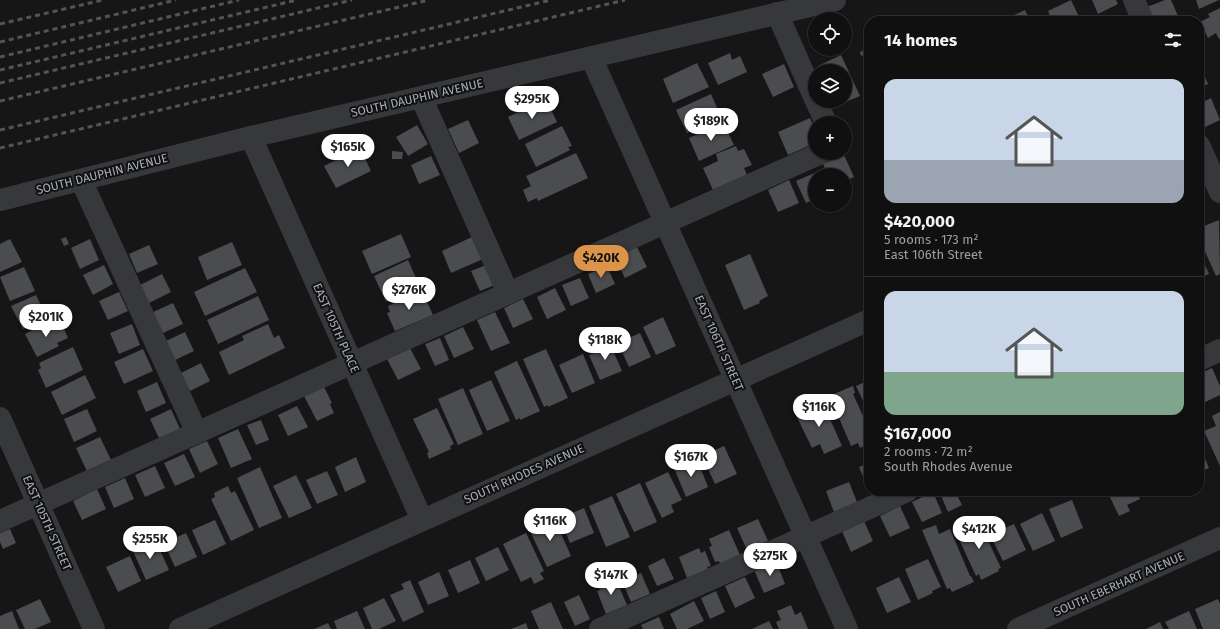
<!DOCTYPE html>
<meta charset="utf-8">
<style>
body{margin:0;font-family:"Fira Sans",sans-serif;background:#1e1e1f;color:#f1f3f6;height:100vh;display:flex;flex-direction:column;font-size:15px;white-space:nowrap}
*{box-sizing:border-box;margin:0}
p{font-size:13px;color:#9c9d9f}
.icon{flex:none;width:22px;height:22px;fill:none;stroke:currentColor;stroke-width:2;stroke-linecap:round;stroke-linejoin:round}
.map{position:relative;flex:1;overflow:hidden}
.details{position:absolute;left:864px;top:16px;width:340px;height:480px;display:flex;flex-direction:column;background:#101011;border-radius:16px;box-shadow:0 1px 3px #0004,0 0 0 1px #303031}
.details>*{flex:none}
.controls{position:absolute;left:808px;top:12px;display:grid;gap:8px}
.controls a{display:grid;place-items:center;width:44px;height:44px;border-radius:50%;background:#101011;box-shadow:0 1px 3px #0004,0 0 0 1px #303031;font-size:20px}
.price{position:absolute;translate:-50% -34px;padding:0 9px;border-radius:14px;background:#fff;color:#222;font-size:13px;line-height:26px;filter:drop-shadow(0 1px 2px #0008)}
.price::after{content:'';position:absolute;left:50%;top:24px;width:12px;height:9px;margin-left:-6px;background:inherit;clip-path:polygon(0 0,100% 0,50% 100%)}
.price.active{background:#dc9448;color:#111}
ul{padding:0;list-style:none}
li{display:grid;align-content:center;gap:8px;height:212px;padding:0 20px}
li+li{border-top:1px solid #303031}
li span{display:grid;place-items:center;height:124px;border-radius:12px;color:#555}
li>.icon{margin-inline-start:auto}
span .icon{width:72px;height:72px;fill:#fffc;stroke-width:1}
li b{font-size:17px}
h2{display:flex;justify-content:space-between;align-items:center;height:48px;padding:0 20px;font-size:17px}
.map>svg:first-child{display:block}
.building{fill:#4a4c4f}
.lines{fill:none;stroke-linecap:round;stroke-linejoin:round}
.minor{stroke:#37383c;stroke-width:22}
.rail{stroke:#525558;stroke-width:3;stroke-dasharray:5 4;stroke-linecap:butt}
.labels{text-anchor:middle;stroke-width:4;stroke-linejoin:round;paint-order:stroke}
.street-label{font-size:12px;fill:#a9afb6;stroke:#111112}
</style>
<div class="map">
<svg width="1220" height="629" viewBox="0 0 1220 629">
<rect width="100%" height="100%" fill="#161617"/>
<!-- building -->
<g class="building">
<path d="M1071 0 1081 21H1052L1048 11Z"/>
<path d="M1092 0H1116L1118 4 1098 14Z"/>
<path d="M1165 0H1171L1179 18 1171 21H1153L1147 7Z"/>
<path d="M1196 0H1219L1199 9Z"/>
<path d="M1220 8V39H1219L1216 33 1208 38 1200 22 1210 17 1208 14Z"/>
<path d="M1025 10 1030 21H1001Z"/>
<path d="M869 48V68L863 55 861 56 860 52Z"/>
<path d="M730 53 732 60 740 56 747 72 718 85 708 63Z"/>
<path d="M841 55 860 96 836 106 834 101H845V71H820L818 66Z"/>
<path d="M697 63 709 87 673 103 663 79Z"/>
<path d="M784 64 794 87 773 97 762 74Z"/>
<path d="M1199 64 1208 84 1199 88Z"/>
<path d="M711 94 721 117 687 133 676 110Z"/>
<path d="M1211 98 1220 120 1201 129 1199 124V104Z"/>
<path d="M546 99 557 122 519 140 508 117Z"/>
<path d="M810 118 815 129V143L788 155 778 132Z"/>
<path d="M468 120 479 143 459 153 448 129Z"/>
<path d="M723 122 734 145 699 161 689 138Z"/>
<path d="M417 125 428 144 408 156 396 137Z"/>
<path d="M562 126 572 146 568 147 570 150 536 167 525 144Z"/>
<path d="M736 146 738 151 744 149 752 165 744 168 747 175 713 190 703 168 718 161 716 154Z"/>
<path d="M360 148 371 171 336 188 324 166Z"/>
<path d="M392 151 403 152 402 159H392Z"/>
<path d="M576 153 588 178 538 201 537 198 528 202 523 190 531 186 526 176Z"/>
<path d="M844 155 854 177 845 181V175H828L823 164Z"/>
<path d="M431 156 440 175 419 184 411 165Z"/>
<path d="M817 172 819 175H815V199L806 203 796 181Z"/>
<path d="M789 180 799 203 778 212 768 190Z"/>
<path d="M1219 220 1220 274 1216 276 1199 238V228Z"/>
<path d="M401 234 411 257 372 274 362 251Z"/>
<path d="M474 236 483 259 451 273 442 251Z"/>
<path d="M66 237 69 244 64 246 61 239Z"/>
<path d="M10 239 22 262 0 272V244Z"/>
<path d="M90 239 99 260 80 269 71 248Z"/>
<path d="M232 242 242 265 207 280 198 257Z"/>
<path d="M149 245 158 264 137 273 129 254Z"/>
<path d="M637 247 647 267 625 278 615 258Z"/>
<path d="M1199 252 1209 274 1199 278Z"/>
<path d="M750 254 768 296 759 301 760 303 744 310 725 265Z"/>
<path d="M408 260 420 287 386 302 374 276Z"/>
<path d="M104 265 113 284 93 295 83 275Z"/>
<path d="M486 265 495 285 480 291 471 271Z"/>
<path d="M607 266 615 284 596 293 588 274Z"/>
<path d="M24 267 35 291 10 301 0 277Z"/>
<path d="M245 268 257 292 205 316 194 292Z"/>
<path d="M162 274 171 292 149 303 140 285Z"/>
<path d="M580 278 589 298 571 306 562 285Z"/>
<path d="M555 288 566 310 547 319 537 297Z"/>
<path d="M422 291 433 315 395 331 387 313 390 312 388 306Z"/>
<path d="M119 292 128 311 108 320 99 301Z"/>
<path d="M36 295 47 318 23 329 11 306Z"/>
<path d="M258 296 269 320 218 344 207 320Z"/>
<path d="M523 299 533 319 513 328 504 308Z"/>
<path d="M173 303 183 324 163 333 153 312Z"/>
<path d="M495 312 510 343 491 351 477 320Z"/>
<path d="M663 317 676 346 656 355 643 327Z"/>
<path d="M49 322 51 327 61 322 68 338 57 343 59 346 37 357 25 334Z"/>
<path d="M132 324 140 345 119 354 110 333Z"/>
<path d="M268 324 274 338 279 335 285 348 229 375 219 352 244 340 242 336Z"/>
<path d="M463 327 474 349 454 358 444 336Z"/>
<path d="M185 332 194 351 175 360 166 341Z"/>
<path d="M640 333 651 357 629 367 618 343Z"/>
<path d="M440 338 449 360 435 366 425 344Z"/>
<path d="M604 340 607 348 611 346 622 371 600 380 589 355 597 352 594 344Z"/>
<path d="M73 347 83 370 46 388 38 370 41 368 39 363Z"/>
<path d="M410 348 421 369 398 380 387 359Z"/>
<path d="M143 349 153 371 124 384 114 362Z"/>
<path d="M546 349 568 398 548 407V405L544 407 523 359Z"/>
<path d="M583 354 595 383 572 393 559 365Z"/>
<path d="M517 361 540 411 520 420V418L516 420 494 372Z"/>
<path d="M201 363 210 381 190 391 181 373Z"/>
<path d="M1212 368 1220 386V395L1203 403 1199 394V374Z"/>
<path d="M85 375 96 398 62 415 51 392Z"/>
<path d="M491 380 510 421 487 431 469 390Z"/>
<path d="M869 380V410L868 411 856 386Z"/>
<path d="M157 382 166 403 146 412 137 391Z"/>
<path d="M323 385 332 403 330 404 334 413 317 421 303 394Z"/>
<path d="M853 386 855 393 853 394 869 429V438L865 439 867 444 860 448 858 443 851 446 833 404 830 405 827 397Z"/>
<path d="M463 388 483 434 458 445 438 399Z"/>
<path d="M822 401 842 446 824 454 820 444 812 448 795 413Z"/>
<path d="M297 406 308 427 288 436 278 415Z"/>
<path d="M437 408 454 444 450 446 451 449 429 459 427 453 429 452 413 419Z"/>
<path d="M87 409 97 431 74 442 64 419Z"/>
<path d="M171 409 180 429 159 438 150 419Z"/>
<path d="M1220 412V466L1204 431 1216 426 1212 416Z"/>
<path d="M261 420 269 440 256 445 247 425Z"/>
<path d="M238 429 252 459 231 468 218 438Z"/>
<path d="M100 437 111 460 87 471 76 448Z"/>
<path d="M207 441 218 464 200 473 189 449Z"/>
<path d="M1199 445 1209 468 1199 472Z"/>
<path d="M724 446 737 474 715 484 702 456Z"/>
<path d="M184 454 195 477 175 486 164 463Z"/>
<path d="M356 457 366 482 345 492 335 467Z"/>
<path d="M697 459 708 487 686 497 674 468Z"/>
<path d="M869 463V488H868L859 467Z"/>
<path d="M155 466 165 488 145 497 135 475Z"/>
<path d="M260 467 282 518 259 528 237 478Z"/>
<path d="M327 471 338 495 317 504 306 480Z"/>
<path d="M668 472 682 500 671 505 674 512 662 518 645 483Z"/>
<path d="M296 475 312 508 289 518 273 486Z"/>
<path d="M125 478 134 499 114 508 105 487Z"/>
<path d="M849 482 857 502 834 512 826 491Z"/>
<path d="M640 483 657 522 634 532 616 494Z"/>
<path d="M228 486 231 493 235 491 254 530 231 541 211 499 215 497 214 493Z"/>
<path d="M97 489 106 509 82 520 73 501Z"/>
<path d="M939 491H955L962 505 948 512Z"/>
<path d="M982 491H995L984 496Z"/>
<path d="M1107 491H1136L1140 499 1127 505 1130 511 1119 516Z"/>
<path d="M1144 491H1161L1147 497Z"/>
<path d="M933 492 942 513 922 522 912 502Z"/>
<path d="M612 496 630 537 606 547 589 506Z"/>
<path d="M1072 500 1083 528 1061 538 1049 509Z"/>
<path d="M900 506 910 528 890 537 880 516Z"/>
<path d="M584 508 594 533 570 543 560 518Z"/>
<path d="M1042 513 1055 541 1033 551 1020 524Z"/>
<path d="M977 517 1001 568 998 569 999 571 981 580 979 574 976 576 957 535 970 529 967 522Z"/>
<path d="M554 518 571 556 547 567 529 529Z"/>
<path d="M758 519 768 541 747 550 737 528Z"/>
<path d="M215 520 226 544 203 555 192 530Z"/>
<path d="M864 521 873 541 851 552 842 531Z"/>
<path d="M1014 524 1026 550 1003 561 990 535Z"/>
<path d="M936 525 939 534 950 529 970 576H971L974 582 952 592 950 588 947 589 922 530Z"/>
<path d="M10 529 16 543 3 549 0 542V533Z"/>
<path d="M729 530 740 555 720 564 719 561 715 562 709 547 712 546 709 539Z"/>
<path d="M186 533 197 557 175 567 164 543Z"/>
<path d="M526 533 544 571 540 573 544 579 534 584 531 577 521 582 503 544Z"/>
<path d="M155 539 169 570 146 580 132 549Z"/>
<path d="M498 547 509 570 486 581 475 558Z"/>
<path d="M699 548 701 553 705 551 711 566 707 567 708 569 687 578 679 557Z"/>
<path d="M130 556 141 581 118 592 106 567Z"/>
<path d="M664 558 674 579 657 586 648 566Z"/>
<path d="M928 559 941 587 932 591 933 593 918 600 905 569Z"/>
<path d="M470 560 480 583 458 593 448 570Z"/>
<path d="M776 561 785 584 764 593 754 570Z"/>
<path d="M439 572 449 596 428 605 418 582Z"/>
<path d="M641 573 650 594 631 602 622 581Z"/>
<path d="M745 577 755 598 735 608 725 586Z"/>
<path d="M899 577 911 602 887 613 876 588Z"/>
<path d="M612 579 614 583 617 582 627 605 606 614 597 591 600 590 598 585Z"/>
<path d="M410 580 424 612 403 622 390 595 404 589 401 584Z"/>
<path d="M716 591 725 612 710 619 701 598Z"/>
<path d="M579 595 590 619 575 626 564 602Z"/>
<path d="M384 598 396 621 379 629H372L363 608Z"/>
<path d="M40 599 51 622 35 629H25L16 610Z"/>
<path d="M1218 599 1220 604V629H1203L1195 609Z"/>
<path d="M694 601 704 621 687 629H677L670 614Z"/>
<path d="M551 602 563 629H539L531 611Z"/>
<path d="M791 605 795 615 801 612 808 629H779L776 622 781 620 777 611Z"/>
<path d="M12 611 19 629H0V616Z"/>
<path d="M357 611 365 629H337L334 621Z"/>
<path d="M1189 611 1197 629H1169L1165 622Z"/>
<path d="M659 617 664 629H643L641 625Z"/>
<path d="M769 621 773 629H752Z"/>
<path d="M1160 622 1163 629H1146Z"/>
<path d="M328 623 331 629H314Z"/>
<path d="M526 623 528 629H511Z"/>
</g>
<g class="lines">
<!-- minor -->
<g class="minor">
<path d="M1134 0 1143 21"/>
<path d="M777 13 815 99"/>
<path d="M591 57 847 629"/>
<path d="M421 97 508 293"/>
<path d="M816 101 826 123"/>
<path d="M251 137 422 520"/>
<path d="M1199 145 1220 192"/>
<path d="M81 180 197 433"/>
<path d="M0 200 251 137 835 0"/>
<path d="M1199 360 1220 350"/>
<path d="M0 418 94 629"/>
<path d="M0 521 821 153"/>
<path d="M180 629 869 320"/>
<path d="M600 629 907 491"/>
<path d="M1018 629 1220 538"/>
</g>
<!-- rail -->
<g class="rail">
<path d="M0 24 103 0"/>
<path d="M0 42 176 0"/>
<path d="M0 57 239 0"/>
<path d="M0 70 297 0"/>
<path d="M0 83 352 0"/>
<path d="M0 101 429 0"/>
<path d="M0 130 551 0"/>
<path d="M0 148 625 0"/>
</g>
</g>
<g class="labels">
<!-- street labels -->
<g class="street-label">
<text transform="translate(417 98) rotate(-13)" y="4">SOUTH DAUPHIN AVENUE</text>
<text transform="translate(102 174) rotate(-14)" y="4">SOUTH DAUPHIN AVENUE</text>
<text transform="translate(336 328) rotate(66)" y="4">EAST 105TH PLACE</text>
<text transform="translate(719 343) rotate(66)" y="4">EAST 106TH STREET</text>
<text transform="translate(524 474) rotate(-24)" y="4">SOUTH RHODES AVENUE</text>
<text transform="translate(47 523) rotate(66)" y="4">EAST 105TH STREET</text>
<text transform="translate(1119 584) rotate(-24)" y="4">SOUTH EBERHART AVENUE</text>
</g>
</g>
</svg>
<div class="controls">
<a><svg class="icon" aria-label="locate" viewBox="0 0 24 24"><circle cx="12" cy="12" r="6"/><path d="M12 2v4M12 18v4M2 12h4M18 12h4"/></svg></a>
<a><svg class="icon" aria-label="layers" viewBox="0 0 24 24"><path d="M12 4l9 5-9 5-9-5zM3 14l9 5 9-5"/></svg></a>
<a>+</a>
<a>−</a>
</div>
<b class="price" style="left:532px;top:120px">$295K</b>
<b class="price" style="left:711px;top:142px">$189K</b>
<b class="price" style="left:348px;top:168px">$165K</b>
<b class="price active" style="left:601px;top:279px">$420K</b>
<b class="price" style="left:409px;top:311px">$276K</b>
<b class="price" style="left:46px;top:338px">$201K</b>
<b class="price" style="left:605px;top:361px">$118K</b>
<b class="price" style="left:819px;top:428px">$116K</b>
<b class="price" style="left:691px;top:478px">$167K</b>
<b class="price" style="left:550px;top:542px">$116K</b>
<b class="price" style="left:979px;top:550px">$412K</b>
<b class="price" style="left:150px;top:560px">$255K</b>
<b class="price" style="left:770px;top:577px">$275K</b>
<b class="price" style="left:611px;top:596px">$147K</b>
<section class="details">
<h2>14 homes<svg class="icon" aria-label="filters" viewBox="0 0 24 24"><path d="M4 7h16M4 17h16"/><circle cx="9" cy="7" r="2"/><circle cx="15" cy="17" r="2"/></svg></h2>
<ul>
<li><span style="background:linear-gradient(#c9d6e8 65%,#9aa5b1 0)"><svg class="icon" aria-label="home" viewBox="0 0 24 24"><path d="M3 11l9-7 9 7M6 9v11h12V9"/></svg></span><div><b>$420,000</b><p>5 rooms · 173 m²</p><p>East 106th Street</p></div></li>
<li><span style="background:linear-gradient(#c9d6e8 65%,#7fa58c 0)"><svg class="icon" aria-label="home" viewBox="0 0 24 24"><path d="M3 11l9-7 9 7M6 9v11h12V9"/></svg></span><div><b>$167,000</b><p>2 rooms · 72 m²</p><p>South Rhodes Avenue</p></div></li>
</ul>
</section>
</div>
